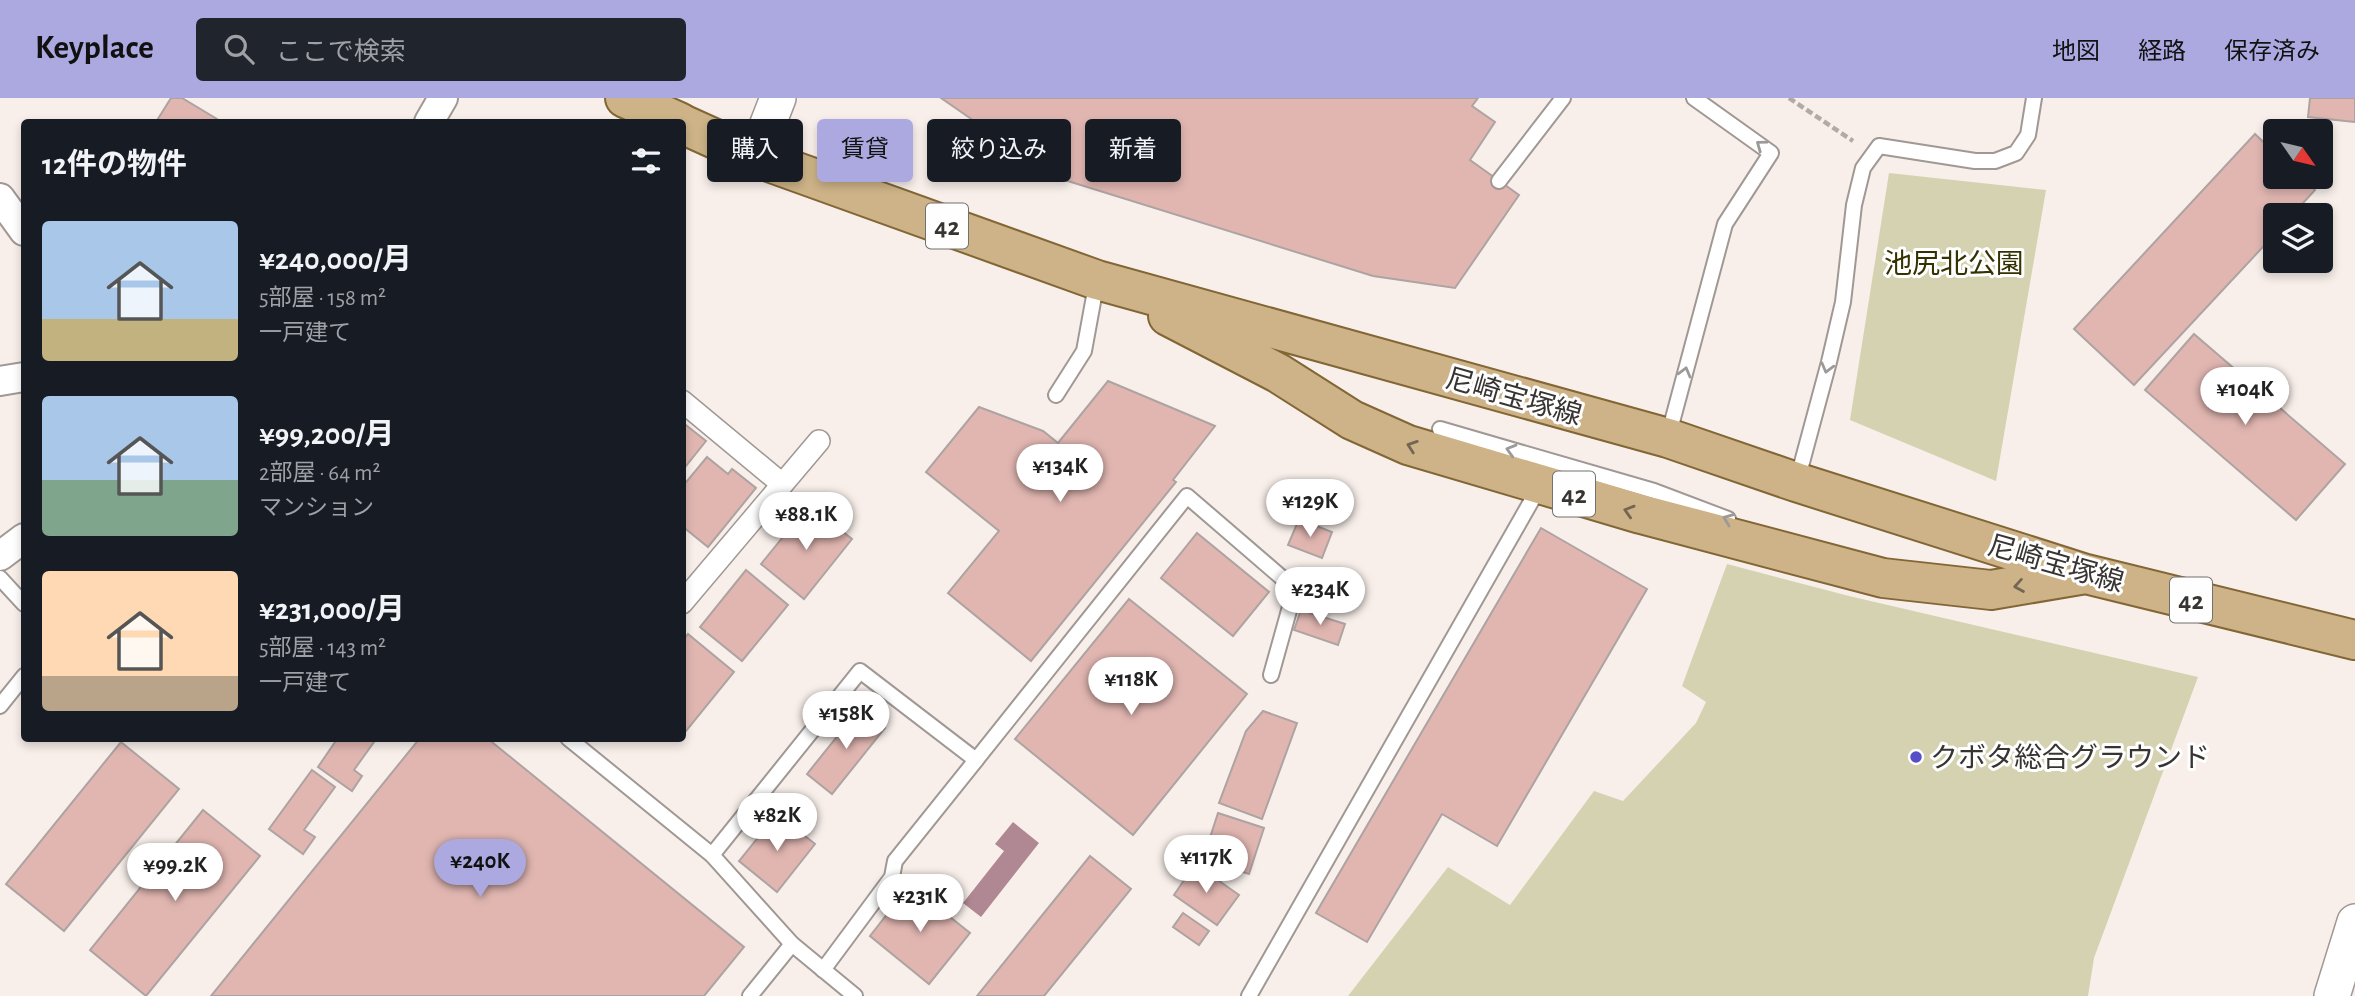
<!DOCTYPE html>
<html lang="ja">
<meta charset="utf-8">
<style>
body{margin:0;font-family:"Alegreya Sans","Noto Sans JP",sans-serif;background:#20242c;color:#f1f3f6;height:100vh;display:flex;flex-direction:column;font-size:26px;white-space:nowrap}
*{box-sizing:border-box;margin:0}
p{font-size:23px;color:#9ea1a6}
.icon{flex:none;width:38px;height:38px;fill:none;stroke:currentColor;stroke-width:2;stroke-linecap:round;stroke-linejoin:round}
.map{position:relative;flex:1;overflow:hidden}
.panel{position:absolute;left:21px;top:21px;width:665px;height:623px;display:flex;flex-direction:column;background:#171b24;border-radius:7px;box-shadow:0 4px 10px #0003}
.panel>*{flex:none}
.top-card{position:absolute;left:707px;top:21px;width:665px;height:63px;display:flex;gap:14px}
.needle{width:46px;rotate:124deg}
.fabs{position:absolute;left:2263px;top:21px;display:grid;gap:14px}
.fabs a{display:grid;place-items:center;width:70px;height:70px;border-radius:7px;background:#171b24;box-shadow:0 4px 10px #0003;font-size:35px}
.price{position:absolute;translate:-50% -60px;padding:0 16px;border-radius:24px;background:#fff;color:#222;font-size:23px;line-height:46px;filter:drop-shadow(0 2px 4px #0008)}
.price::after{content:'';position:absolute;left:50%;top:42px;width:21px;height:16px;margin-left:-10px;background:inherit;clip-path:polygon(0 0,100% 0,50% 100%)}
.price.selected{background:#aca9e1;color:#111}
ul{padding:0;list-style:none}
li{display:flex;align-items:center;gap:21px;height:175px;padding:0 21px}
li span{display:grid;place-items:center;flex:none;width:196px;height:140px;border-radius:7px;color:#555}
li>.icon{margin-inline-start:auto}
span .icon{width:84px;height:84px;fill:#fffc;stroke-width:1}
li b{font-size:30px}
h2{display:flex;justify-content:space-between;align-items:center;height:84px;padding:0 21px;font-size:30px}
.tag{padding:0 24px;border-radius:7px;background:#171b24;box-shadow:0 4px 10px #0003;font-size:24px;line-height:63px}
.tag.selected{background:#aca9e1;color:#111}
header{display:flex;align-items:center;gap:42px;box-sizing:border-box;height:98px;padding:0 35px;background:#aca9e1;color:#111}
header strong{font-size:33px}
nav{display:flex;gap:38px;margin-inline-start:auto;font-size:24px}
.search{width:490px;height:63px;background:#20242c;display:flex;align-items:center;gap:18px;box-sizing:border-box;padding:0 24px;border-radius:7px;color:#9ea1a6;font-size:26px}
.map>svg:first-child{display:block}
.green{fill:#d4d2b0}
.water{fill:#b08893}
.building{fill:#e1b6b1;stroke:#ada3a2;stroke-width:2}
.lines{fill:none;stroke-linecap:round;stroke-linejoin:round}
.service-casing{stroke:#a09894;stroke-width:18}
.pedestrian-casing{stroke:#a09894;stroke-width:24}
.minor-casing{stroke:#a09894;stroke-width:32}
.tertiary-casing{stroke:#a09894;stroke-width:38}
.primary-casing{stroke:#826635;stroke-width:42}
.path{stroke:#b1aaa7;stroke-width:4.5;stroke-dasharray:7 3.5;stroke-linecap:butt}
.service{stroke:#fff;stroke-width:14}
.pedestrian{stroke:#fff;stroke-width:21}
.minor{stroke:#fff;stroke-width:28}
.tertiary{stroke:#fff;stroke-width:35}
.primary{stroke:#cdb387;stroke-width:38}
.oneway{stroke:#9b9a98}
.oneway2{stroke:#736754}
.poi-dot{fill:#574fc7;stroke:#fefefe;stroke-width:2.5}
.labels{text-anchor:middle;stroke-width:6;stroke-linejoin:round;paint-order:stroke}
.shield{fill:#fefefe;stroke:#73716f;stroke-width:2}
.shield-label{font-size:26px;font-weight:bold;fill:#373432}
.park-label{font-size:28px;fill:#353202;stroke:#fefefe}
.street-label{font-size:28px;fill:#373432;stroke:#fefefe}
.poi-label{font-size:28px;fill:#373432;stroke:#fefefe;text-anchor:start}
</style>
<header>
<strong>Keyplace</strong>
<div class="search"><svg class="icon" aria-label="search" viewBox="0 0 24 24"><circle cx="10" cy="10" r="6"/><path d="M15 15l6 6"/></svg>ここで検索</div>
<nav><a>地図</a><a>経路</a><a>保存済み</a></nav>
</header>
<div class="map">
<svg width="2355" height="898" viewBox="0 0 2355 898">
<rect width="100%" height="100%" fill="#f8efea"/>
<!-- green -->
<g class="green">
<path d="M1889 75 2046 92 1996 383 1850 322Z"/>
<path d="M1727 466 1849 498 2198 579 2094 860 2088 898H1348L1448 769 1510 807 1594 693 1623 703 1696 625 1706 604 1682 588Z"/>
</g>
<!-- water -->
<path class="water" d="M1013 724 1039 745 981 819 963 805 1004 753 995 746Z"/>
<!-- building -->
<g class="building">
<path d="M171 0H182L217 21 215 24H156Z"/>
<path d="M941 0H1478L1472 8 1495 24 1470 62 1519 97 1455 190 1373 178 1055 79Z"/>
<path d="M2310 0H2355V24L2308 19Z"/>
<path d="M2255 36 2275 55V79H2301L2315 92 2292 117H2275V136L2134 287 2074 231Z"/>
<path d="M2194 236 2345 366 2296 422 2145 292Z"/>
<path d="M1108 283 1215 328 1173 382 1176 384 1031 563 948 495 999 433 926 374 979 309 1043 333 1058 345Z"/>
<path d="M682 324 706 343 682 373Z"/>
<path d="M707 359 728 376 732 371 756 390 708 449 682 428V389Z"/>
<path d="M809 407 852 441 804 501 761 466Z"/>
<path d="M1299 421 1332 434 1322 460 1288 447Z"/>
<path d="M1541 430 1647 491 1497 748 1442 716 1367 844 1316 815Z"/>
<path d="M1197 435 1269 494 1233 538 1161 480Z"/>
<path d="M746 472 788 507 742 563 700 529Z"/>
<path d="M1129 501 1247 596 1133 737 1015 641Z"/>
<path d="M1301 512 1345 526 1338 547 1294 532Z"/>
<path d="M688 536 734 574 682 638V543Z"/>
<path d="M860 610 885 630 832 696 807 676Z"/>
<path d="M1263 613 1297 625 1262 721 1219 705 1246 633Z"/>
<path d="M368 640 374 644 354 672 362 678 352 693 318 669 335 644 331 640Z"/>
<path d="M420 640H487L744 849 704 898H211Z"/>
<path d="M121 644 179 691 64 833 6 786Z"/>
<path d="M312 672 335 689 304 732 315 739 303 756 269 731Z"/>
<path d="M203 712 260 758 146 898 90 852Z"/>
<path d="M1218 715 1264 730 1249 776 1203 761Z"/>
<path d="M777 716 815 746 777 794 739 763Z"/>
<path d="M1090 758 1131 791 1044 898H977Z"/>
<path d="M1195 766 1239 797 1217 827 1174 797Z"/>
<path d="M910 787 970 835 929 886 870 838Z"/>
<path d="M1183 815 1209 833 1199 847 1173 829Z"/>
</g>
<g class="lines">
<defs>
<g id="service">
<path d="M1499 83 1563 0"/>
<path d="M1056 297 1084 253 1097 182"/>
<path d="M1440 331 1654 393 1728 421"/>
<path d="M1668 339 1725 126 1771 55 1694 0"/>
<path d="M1797 383 1829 264 1843 204 1854 107 1863 70 1879 48 1975 63H1995L2016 55 2028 37 2034 0"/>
<path d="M0 480 24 506"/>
<path d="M0 608 24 578"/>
<path d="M568 640 712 757 792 846 855 898"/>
<path d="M712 757 860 573 976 662 1187 398 1295 491 1271 577"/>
<path d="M823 872 892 779 895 763 976 662"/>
<path d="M750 898 792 846"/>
<path d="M1249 898 1532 402 1537 387"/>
</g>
<g id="pedestrian">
<path d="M682 303 782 386"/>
<path d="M682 505 819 343"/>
</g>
<g id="minor">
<path d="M429 24 443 0"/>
<path d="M0 100 24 133"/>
<path d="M0 283 24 279"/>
<path d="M0 458 24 440"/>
</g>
<g id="tertiary">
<path d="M755 59 778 0"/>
<path d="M2332 898 2355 824"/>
</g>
<g id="primary">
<path d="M625 0 679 24"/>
<path d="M682 26 755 59 1097 182 1668 340 1796 384 2086 476 2355 542"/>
<path d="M1168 218 1278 275 1352 322 1408 347 1641 416 1883 480 1991 492 2080 477"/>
</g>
</defs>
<!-- service casing -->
<use href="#service" class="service-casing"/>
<!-- pedestrian casing -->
<use href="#pedestrian" class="pedestrian-casing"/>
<!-- minor casing -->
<use href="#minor" class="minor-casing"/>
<!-- tertiary casing -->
<use href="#tertiary" class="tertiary-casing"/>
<!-- primary casing -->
<use href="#primary" class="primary-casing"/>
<!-- path -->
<path class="path" d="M1789 0 1853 43"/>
<!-- service -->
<use href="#service" class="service"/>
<!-- pedestrian -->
<use href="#pedestrian" class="pedestrian"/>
<!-- minor -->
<use href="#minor" class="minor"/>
<!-- tertiary -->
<use href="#tertiary" class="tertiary"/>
<!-- primary -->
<use href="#primary" class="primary"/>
</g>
<!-- one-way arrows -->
<defs><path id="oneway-chevron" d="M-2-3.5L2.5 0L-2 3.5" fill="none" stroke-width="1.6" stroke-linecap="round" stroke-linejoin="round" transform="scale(1.75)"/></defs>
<g class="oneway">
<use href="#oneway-chevron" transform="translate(1761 47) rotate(-144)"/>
<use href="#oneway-chevron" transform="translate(1827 270) rotate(105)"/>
<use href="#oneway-chevron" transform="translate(1685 274) rotate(-75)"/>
<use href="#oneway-chevron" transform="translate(1511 352) rotate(-164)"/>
<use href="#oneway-chevron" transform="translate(1728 421) rotate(-159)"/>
</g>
<g class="oneway2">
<use href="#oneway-chevron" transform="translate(1412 348) rotate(-161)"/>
<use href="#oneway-chevron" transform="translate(1629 413) rotate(-163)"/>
<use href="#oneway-chevron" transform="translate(2019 488) rotate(170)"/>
</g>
<!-- markers -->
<circle class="poi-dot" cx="1916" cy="659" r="7"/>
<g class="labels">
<!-- shield labels -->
<g class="shield">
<rect x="926" y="105.5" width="42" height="45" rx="5"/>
<rect x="1553" y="373.5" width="42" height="45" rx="5"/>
<rect x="2170" y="479.5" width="42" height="45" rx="5"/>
</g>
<g class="shield-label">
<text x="947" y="137">42</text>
<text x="1574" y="405">42</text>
<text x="2191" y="511">42</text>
</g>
<!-- park labels -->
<g class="park-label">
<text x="1954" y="175">池尻北公園</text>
</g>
<!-- street labels -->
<g class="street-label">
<text transform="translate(1514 298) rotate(16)" y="10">尼崎宝塚線</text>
<text transform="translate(2056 465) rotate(16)" y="10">尼崎宝塚線</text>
</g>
<!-- poi labels -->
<g class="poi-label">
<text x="1930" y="669">クボタ総合グラウンド</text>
</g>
</g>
</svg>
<div class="fabs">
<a><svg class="needle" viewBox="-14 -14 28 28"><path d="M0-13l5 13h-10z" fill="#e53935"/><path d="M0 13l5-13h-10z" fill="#9ea1a6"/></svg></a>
<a><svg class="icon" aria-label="layers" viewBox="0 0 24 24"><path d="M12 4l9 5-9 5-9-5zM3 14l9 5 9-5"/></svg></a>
</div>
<b class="price" style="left:2245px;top:329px">¥104K</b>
<b class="price" style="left:1060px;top:406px">¥134K</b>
<b class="price" style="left:1310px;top:441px">¥129K</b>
<b class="price" style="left:806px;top:454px">¥88.1K</b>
<b class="price" style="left:1320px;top:529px">¥234K</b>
<b class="price" style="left:1131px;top:619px">¥118K</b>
<b class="price" style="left:846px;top:653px">¥158K</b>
<b class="price" style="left:777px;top:755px">¥82K</b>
<b class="price" style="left:1206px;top:797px">¥117K</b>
<b class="price selected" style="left:480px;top:801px">¥240K</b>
<b class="price" style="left:175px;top:805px">¥99.2K</b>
<b class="price" style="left:920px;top:836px">¥231K</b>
<div class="top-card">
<a class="tag">購入</a>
<a class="tag selected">賃貸</a>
<a class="tag">絞り込み</a>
<a class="tag">新着</a>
</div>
<section class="panel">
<h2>12件の物件<svg class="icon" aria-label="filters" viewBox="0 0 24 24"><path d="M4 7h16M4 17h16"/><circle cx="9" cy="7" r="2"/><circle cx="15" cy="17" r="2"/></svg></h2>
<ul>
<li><span style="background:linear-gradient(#a9c7e8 70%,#c2b280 0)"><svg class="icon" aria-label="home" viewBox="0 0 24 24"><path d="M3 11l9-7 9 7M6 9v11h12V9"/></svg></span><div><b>¥240,000/月</b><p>5部屋 · 158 m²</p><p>一戸建て</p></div></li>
<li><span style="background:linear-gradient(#a9c7e8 60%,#7fa58c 0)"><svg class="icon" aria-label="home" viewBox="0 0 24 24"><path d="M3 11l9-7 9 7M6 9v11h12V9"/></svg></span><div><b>¥99,200/月</b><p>2部屋 · 64 m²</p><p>マンション</p></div></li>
<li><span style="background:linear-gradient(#ffd9b3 75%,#b9a48a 0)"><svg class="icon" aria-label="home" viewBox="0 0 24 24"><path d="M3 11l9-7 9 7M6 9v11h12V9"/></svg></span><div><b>¥231,000/月</b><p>5部屋 · 143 m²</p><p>一戸建て</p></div></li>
</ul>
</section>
</div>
